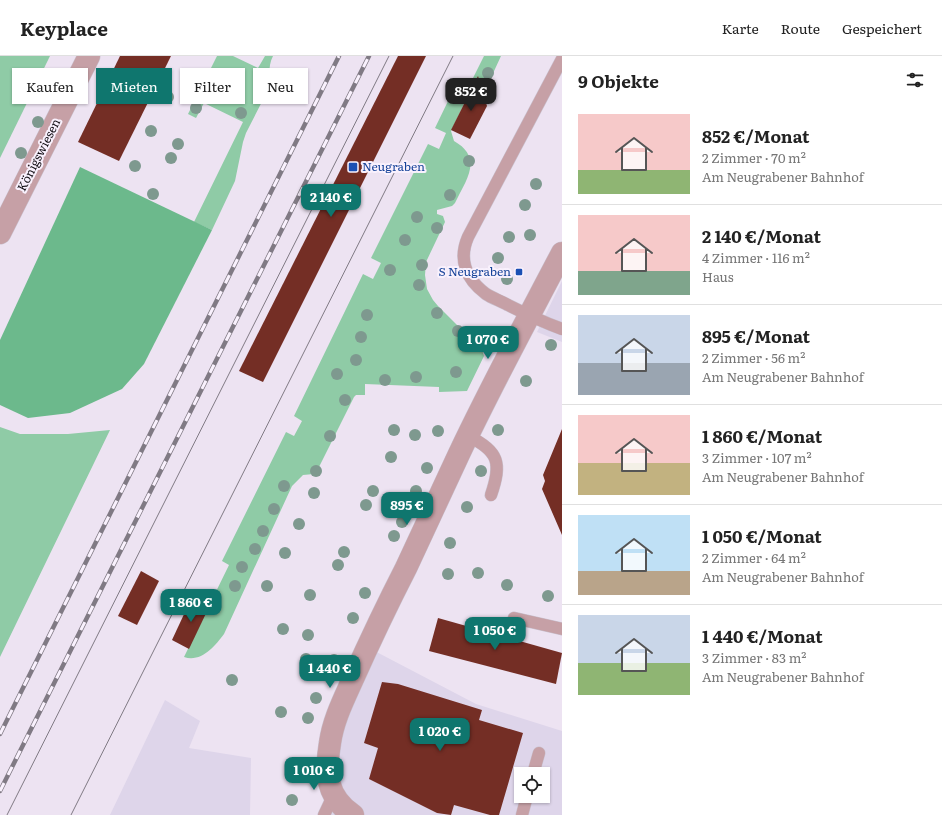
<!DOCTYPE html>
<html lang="de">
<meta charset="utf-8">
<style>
body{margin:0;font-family:Literata,serif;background:#f2f2f2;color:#222;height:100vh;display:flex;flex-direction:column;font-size:15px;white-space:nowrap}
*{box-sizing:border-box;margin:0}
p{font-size:13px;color:#767676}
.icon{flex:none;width:22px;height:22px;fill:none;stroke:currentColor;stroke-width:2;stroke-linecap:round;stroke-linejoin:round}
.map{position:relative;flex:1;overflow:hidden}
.drawer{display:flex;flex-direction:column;background:#fff;width:380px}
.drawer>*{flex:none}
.banner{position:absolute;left:12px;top:12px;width:380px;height:36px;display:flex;gap:8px}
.controls{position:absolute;left:514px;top:711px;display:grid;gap:8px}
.controls a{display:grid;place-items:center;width:36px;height:36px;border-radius:0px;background:#fff;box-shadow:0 1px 3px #0004;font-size:20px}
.price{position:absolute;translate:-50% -34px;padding:0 9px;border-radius:8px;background:#0f766e;color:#fff;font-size:13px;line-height:26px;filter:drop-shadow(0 1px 2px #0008)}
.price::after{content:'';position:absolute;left:50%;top:24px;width:12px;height:9px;margin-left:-6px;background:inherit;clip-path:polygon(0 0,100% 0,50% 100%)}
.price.active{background:#222;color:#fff}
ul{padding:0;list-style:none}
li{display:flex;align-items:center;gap:12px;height:100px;padding:0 16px}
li+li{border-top:1px solid #e0e0e0}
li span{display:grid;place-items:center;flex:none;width:112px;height:80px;border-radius:0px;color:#555}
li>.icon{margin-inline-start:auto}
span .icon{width:48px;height:48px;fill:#fffc;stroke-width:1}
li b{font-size:17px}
h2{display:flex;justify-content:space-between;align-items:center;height:48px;padding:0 16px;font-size:17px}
.tag{padding:0 14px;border-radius:0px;background:#fff;box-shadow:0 1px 3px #0004;font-size:14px;line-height:36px}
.tag.active{background:#0f766e;color:#fff}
header{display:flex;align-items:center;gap:24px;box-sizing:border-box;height:56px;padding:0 20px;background:#fff;border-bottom:1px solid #e0e0e0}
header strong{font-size:19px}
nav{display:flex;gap:22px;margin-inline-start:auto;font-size:14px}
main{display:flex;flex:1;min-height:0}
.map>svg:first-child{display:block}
.commercial{fill:#ded5ea;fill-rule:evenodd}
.green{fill:#8fcba6}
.forest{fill:#6cb98c}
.building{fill:#742e25}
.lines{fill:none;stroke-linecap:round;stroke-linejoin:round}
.service-casing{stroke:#c9c1ce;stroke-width:13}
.minor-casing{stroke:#c9c1ce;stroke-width:23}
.service{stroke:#c6a0a6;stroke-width:12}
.minor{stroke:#c6a0a6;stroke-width:22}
.tram{stroke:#807a84;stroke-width:1}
.rail-casing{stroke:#807a84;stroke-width:4.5}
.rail{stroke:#f9f1fd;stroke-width:3;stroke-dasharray:9;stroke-linecap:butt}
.tree{fill:#7e998f}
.transit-dot{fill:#1a4fb4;stroke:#f9f1fd;stroke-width:1.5}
.labels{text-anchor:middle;stroke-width:4;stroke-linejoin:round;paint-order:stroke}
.street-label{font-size:12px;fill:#0f0c11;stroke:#f9f1fd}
.transit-label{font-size:12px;fill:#164399;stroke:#f9f1fd;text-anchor:start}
</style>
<header>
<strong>Keyplace</strong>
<nav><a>Karte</a><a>Route</a><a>Gespeichert</a></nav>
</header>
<main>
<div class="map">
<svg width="562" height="759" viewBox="0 0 562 759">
<rect width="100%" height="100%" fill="#ede3f2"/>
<!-- commercial -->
<g class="commercial">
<path d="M562 225V286L537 276Z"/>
<path d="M367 591 476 648 562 675V759H322L332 737 329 703ZM521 718H543V740H521Z"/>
<path d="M165 644 200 665 189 692 251 702 250 759H110Z"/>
</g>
<!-- green -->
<g class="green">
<path d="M0 0H50L0 102Z"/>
<path d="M217 0H233L258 12 265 0H273C267 12 271 21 268 34L246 77 243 86 235 125 212 174 194 166 243 66 204 47 196 62 188 58 197 40 214 48 218 41 201 32Z"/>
<path d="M484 0H501L489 26 482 23 475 25 451 75 454 85C484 102 466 124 455 147L452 150 437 154V158L443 160 445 166 426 206 425 219 427 233 433 244 438 250 482 294 484 300 467 335 439 336V331L365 328V339H356L354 341 317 415 314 418 303 419 292 430 224 578C215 590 201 607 184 601L229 509 222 505 286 376 294 380 302 365 294 360 363 218 373 223 381 207 371 202 428 88 439 93 446 77 435 72 450 41 461 46Z"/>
<path d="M0 371 20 378H68L110 374 0 601Z"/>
</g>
<!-- forest -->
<path class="forest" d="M80 111 212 174 144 308 122 333 70 357 28 362 0 349V284Z"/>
<!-- building -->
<g class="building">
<path d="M120 0H171L119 105 78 86Z"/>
<path d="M398 0H426L263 326 239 315Z"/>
<path d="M478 20 487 50 470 83 451 74Z"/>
<path d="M562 373V479L542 433 545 425 543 419Z"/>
<path d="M141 515 159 525 137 569 118 560Z"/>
<path d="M192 541 210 549 189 593 172 584Z"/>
<path d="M438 562 562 597 556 628 429 595Z"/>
<path d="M382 626 398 628 482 654 479 664 523 677 499 759H490L454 749 451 759 437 757 369 723 378 692 364 687Z"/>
</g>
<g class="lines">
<defs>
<g id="service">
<path d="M562 3 468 181C458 204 466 223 486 238 492 242 501 245 508 249 526 258 543 266 562 273"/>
<path d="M468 380C499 395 502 407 491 439"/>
<path d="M514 562 562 573"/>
<path d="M533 718 539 697"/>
<path d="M324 759 333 740"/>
<path d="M522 759 527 740"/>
</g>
<g id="minor">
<path d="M0 177 89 0"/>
<path d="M353 759C326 741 325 717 330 687 333 665 343 645 352 625 369 587 387 549 406 512 424 474 441 436 459 398 491 330 527 264 562 197"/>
</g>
</defs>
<!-- service casing -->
<use href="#service" class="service-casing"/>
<!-- minor casing -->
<use href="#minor" class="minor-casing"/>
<!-- service -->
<use href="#service" class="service"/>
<!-- minor -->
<use href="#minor" class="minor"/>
<!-- tram -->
<g class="tram">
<path d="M7 759 389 0"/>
<path d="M71 759 453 0"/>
</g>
<defs>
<g id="rail">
<path d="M0 678 339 0"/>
<path d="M0 735 369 0"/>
</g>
</defs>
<!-- rail casing -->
<use href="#rail" class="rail-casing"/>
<!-- rail -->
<use href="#rail" class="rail"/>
</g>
<!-- trees -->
<g class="tree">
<circle cx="488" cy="17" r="6"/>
<circle cx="226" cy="24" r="6"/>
<circle cx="33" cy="27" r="6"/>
<circle cx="52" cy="33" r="6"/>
<circle cx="168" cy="41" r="6"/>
<circle cx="196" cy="52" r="6"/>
<circle cx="241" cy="57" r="6"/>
<circle cx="38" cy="66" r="6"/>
<circle cx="151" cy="75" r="6"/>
<circle cx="178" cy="88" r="6"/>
<circle cx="21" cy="97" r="6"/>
<circle cx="171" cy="102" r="6"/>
<circle cx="469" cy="105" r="6"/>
<circle cx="135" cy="110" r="6"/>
<circle cx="536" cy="128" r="6"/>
<circle cx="153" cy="138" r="6"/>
<circle cx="450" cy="139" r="6"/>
<circle cx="525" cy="149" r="6"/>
<circle cx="417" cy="161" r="6"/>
<circle cx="437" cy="172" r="6"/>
<circle cx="530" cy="179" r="6"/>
<circle cx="509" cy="181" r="6"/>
<circle cx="405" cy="184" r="6"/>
<circle cx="498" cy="202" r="6"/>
<circle cx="422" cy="209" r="6"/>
<circle cx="390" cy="214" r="6"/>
<circle cx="507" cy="223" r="6"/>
<circle cx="419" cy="229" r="6"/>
<circle cx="437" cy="257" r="6"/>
<circle cx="367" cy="259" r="6"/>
<circle cx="458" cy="275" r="6"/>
<circle cx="361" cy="281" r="6"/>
<circle cx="551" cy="289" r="6"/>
<circle cx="356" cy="304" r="6"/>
<circle cx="456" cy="316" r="6"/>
<circle cx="337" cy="318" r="6"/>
<circle cx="416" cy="321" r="6"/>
<circle cx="385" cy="324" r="6"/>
<circle cx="526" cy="325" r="6"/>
<circle cx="345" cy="344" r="6"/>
<circle cx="394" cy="374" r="6"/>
<circle cx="498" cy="374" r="6"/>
<circle cx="438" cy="375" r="6"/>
<circle cx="415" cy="379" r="6"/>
<circle cx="330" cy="380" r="6"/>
<circle cx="391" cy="401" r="6"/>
<circle cx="427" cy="412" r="6"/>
<circle cx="316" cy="415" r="6"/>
<circle cx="481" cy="415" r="6"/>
<circle cx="284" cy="430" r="6"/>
<circle cx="373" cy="435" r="6"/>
<circle cx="416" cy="435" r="6"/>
<circle cx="314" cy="437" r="6"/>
<circle cx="366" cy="449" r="6"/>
<circle cx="409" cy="450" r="6"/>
<circle cx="467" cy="451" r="6"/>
<circle cx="274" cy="453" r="6"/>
<circle cx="402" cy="466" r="6"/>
<circle cx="299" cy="468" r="6"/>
<circle cx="263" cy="475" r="6"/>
<circle cx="394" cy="480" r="6"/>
<circle cx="450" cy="487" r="6"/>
<circle cx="255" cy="493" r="6"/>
<circle cx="344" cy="496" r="6"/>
<circle cx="285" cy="497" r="6"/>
<circle cx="338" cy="509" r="6"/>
<circle cx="242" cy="511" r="6"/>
<circle cx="478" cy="517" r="6"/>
<circle cx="448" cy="518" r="6"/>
<circle cx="507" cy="529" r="6"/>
<circle cx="235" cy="530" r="6"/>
<circle cx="267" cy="530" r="6"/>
<circle cx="365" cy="537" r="6"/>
<circle cx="310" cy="539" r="6"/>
<circle cx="548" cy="540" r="6"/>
<circle cx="353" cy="562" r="6"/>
<circle cx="283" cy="573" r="6"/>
<circle cx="308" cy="579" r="6"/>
<circle cx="306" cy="603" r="6"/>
<circle cx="334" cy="604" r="6"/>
<circle cx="232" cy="624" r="6"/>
<circle cx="316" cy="642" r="6"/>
<circle cx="281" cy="656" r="6"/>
<circle cx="308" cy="662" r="6"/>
<circle cx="292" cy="744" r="6"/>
</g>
<!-- markers -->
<g class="transit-dot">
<rect x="348" y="106" width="10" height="10" rx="2"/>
<rect x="515" y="212" width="8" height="8" rx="2"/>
</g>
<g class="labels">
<!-- street labels -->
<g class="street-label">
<text transform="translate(39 99) rotate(-63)" y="4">Königswiesen</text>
</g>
<!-- transit labels -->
<g class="transit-label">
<text x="362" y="115">Neugraben</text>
<text x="511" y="220" text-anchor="end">S Neugraben</text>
</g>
</g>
</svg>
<div class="controls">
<a><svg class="icon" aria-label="locate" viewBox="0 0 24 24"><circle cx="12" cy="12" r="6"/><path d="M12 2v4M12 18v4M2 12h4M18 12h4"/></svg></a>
</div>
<b class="price active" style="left:471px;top:56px">852 €</b>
<b class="price" style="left:331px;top:162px">2 140 €</b>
<b class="price" style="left:488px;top:304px">1 070 €</b>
<b class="price" style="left:407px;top:470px">895 €</b>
<b class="price" style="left:191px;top:567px">1 860 €</b>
<b class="price" style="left:495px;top:595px">1 050 €</b>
<b class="price" style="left:330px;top:633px">1 440 €</b>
<b class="price" style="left:440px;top:696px">1 020 €</b>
<b class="price" style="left:314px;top:735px">1 010 €</b>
<div class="banner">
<a class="tag">Kaufen</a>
<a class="tag active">Mieten</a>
<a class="tag">Filter</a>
<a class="tag">Neu</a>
</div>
</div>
<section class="drawer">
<h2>9 Objekte<svg class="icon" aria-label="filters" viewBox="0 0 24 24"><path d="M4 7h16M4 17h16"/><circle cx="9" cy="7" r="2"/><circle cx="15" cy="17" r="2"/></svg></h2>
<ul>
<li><span style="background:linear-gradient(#f6c9c9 70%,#8fb573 0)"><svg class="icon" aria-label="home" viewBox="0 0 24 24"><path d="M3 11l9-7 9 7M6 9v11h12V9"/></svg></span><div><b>852 €/Monat</b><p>2 Zimmer · 70 m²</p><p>Am Neugrabener Bahnhof</p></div></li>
<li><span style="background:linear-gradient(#f6c9c9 70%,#7fa58c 0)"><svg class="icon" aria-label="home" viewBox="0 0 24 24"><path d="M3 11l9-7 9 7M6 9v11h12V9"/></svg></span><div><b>2 140 €/Monat</b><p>4 Zimmer · 116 m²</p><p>Haus</p></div></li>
<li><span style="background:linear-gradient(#c9d6e8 60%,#9aa5b1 0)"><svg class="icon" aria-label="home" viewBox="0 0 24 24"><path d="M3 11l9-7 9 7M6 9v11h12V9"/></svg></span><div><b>895 €/Monat</b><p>2 Zimmer · 56 m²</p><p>Am Neugrabener Bahnhof</p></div></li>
<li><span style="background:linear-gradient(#f6c9c9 60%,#c2b280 0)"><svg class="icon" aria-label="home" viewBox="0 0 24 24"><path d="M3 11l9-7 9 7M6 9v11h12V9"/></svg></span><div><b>1 860 €/Monat</b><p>3 Zimmer · 107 m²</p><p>Am Neugrabener Bahnhof</p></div></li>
<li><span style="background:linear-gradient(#bfe0f5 70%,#b9a48a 0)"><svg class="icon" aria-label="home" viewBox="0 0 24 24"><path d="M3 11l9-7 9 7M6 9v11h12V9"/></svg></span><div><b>1 050 €/Monat</b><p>2 Zimmer · 64 m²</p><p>Am Neugrabener Bahnhof</p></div></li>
<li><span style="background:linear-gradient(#c9d6e8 60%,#8fb573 0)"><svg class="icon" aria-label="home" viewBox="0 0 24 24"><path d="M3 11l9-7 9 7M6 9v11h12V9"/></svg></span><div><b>1 440 €/Monat</b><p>3 Zimmer · 83 m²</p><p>Am Neugrabener Bahnhof</p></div></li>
</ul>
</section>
</main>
